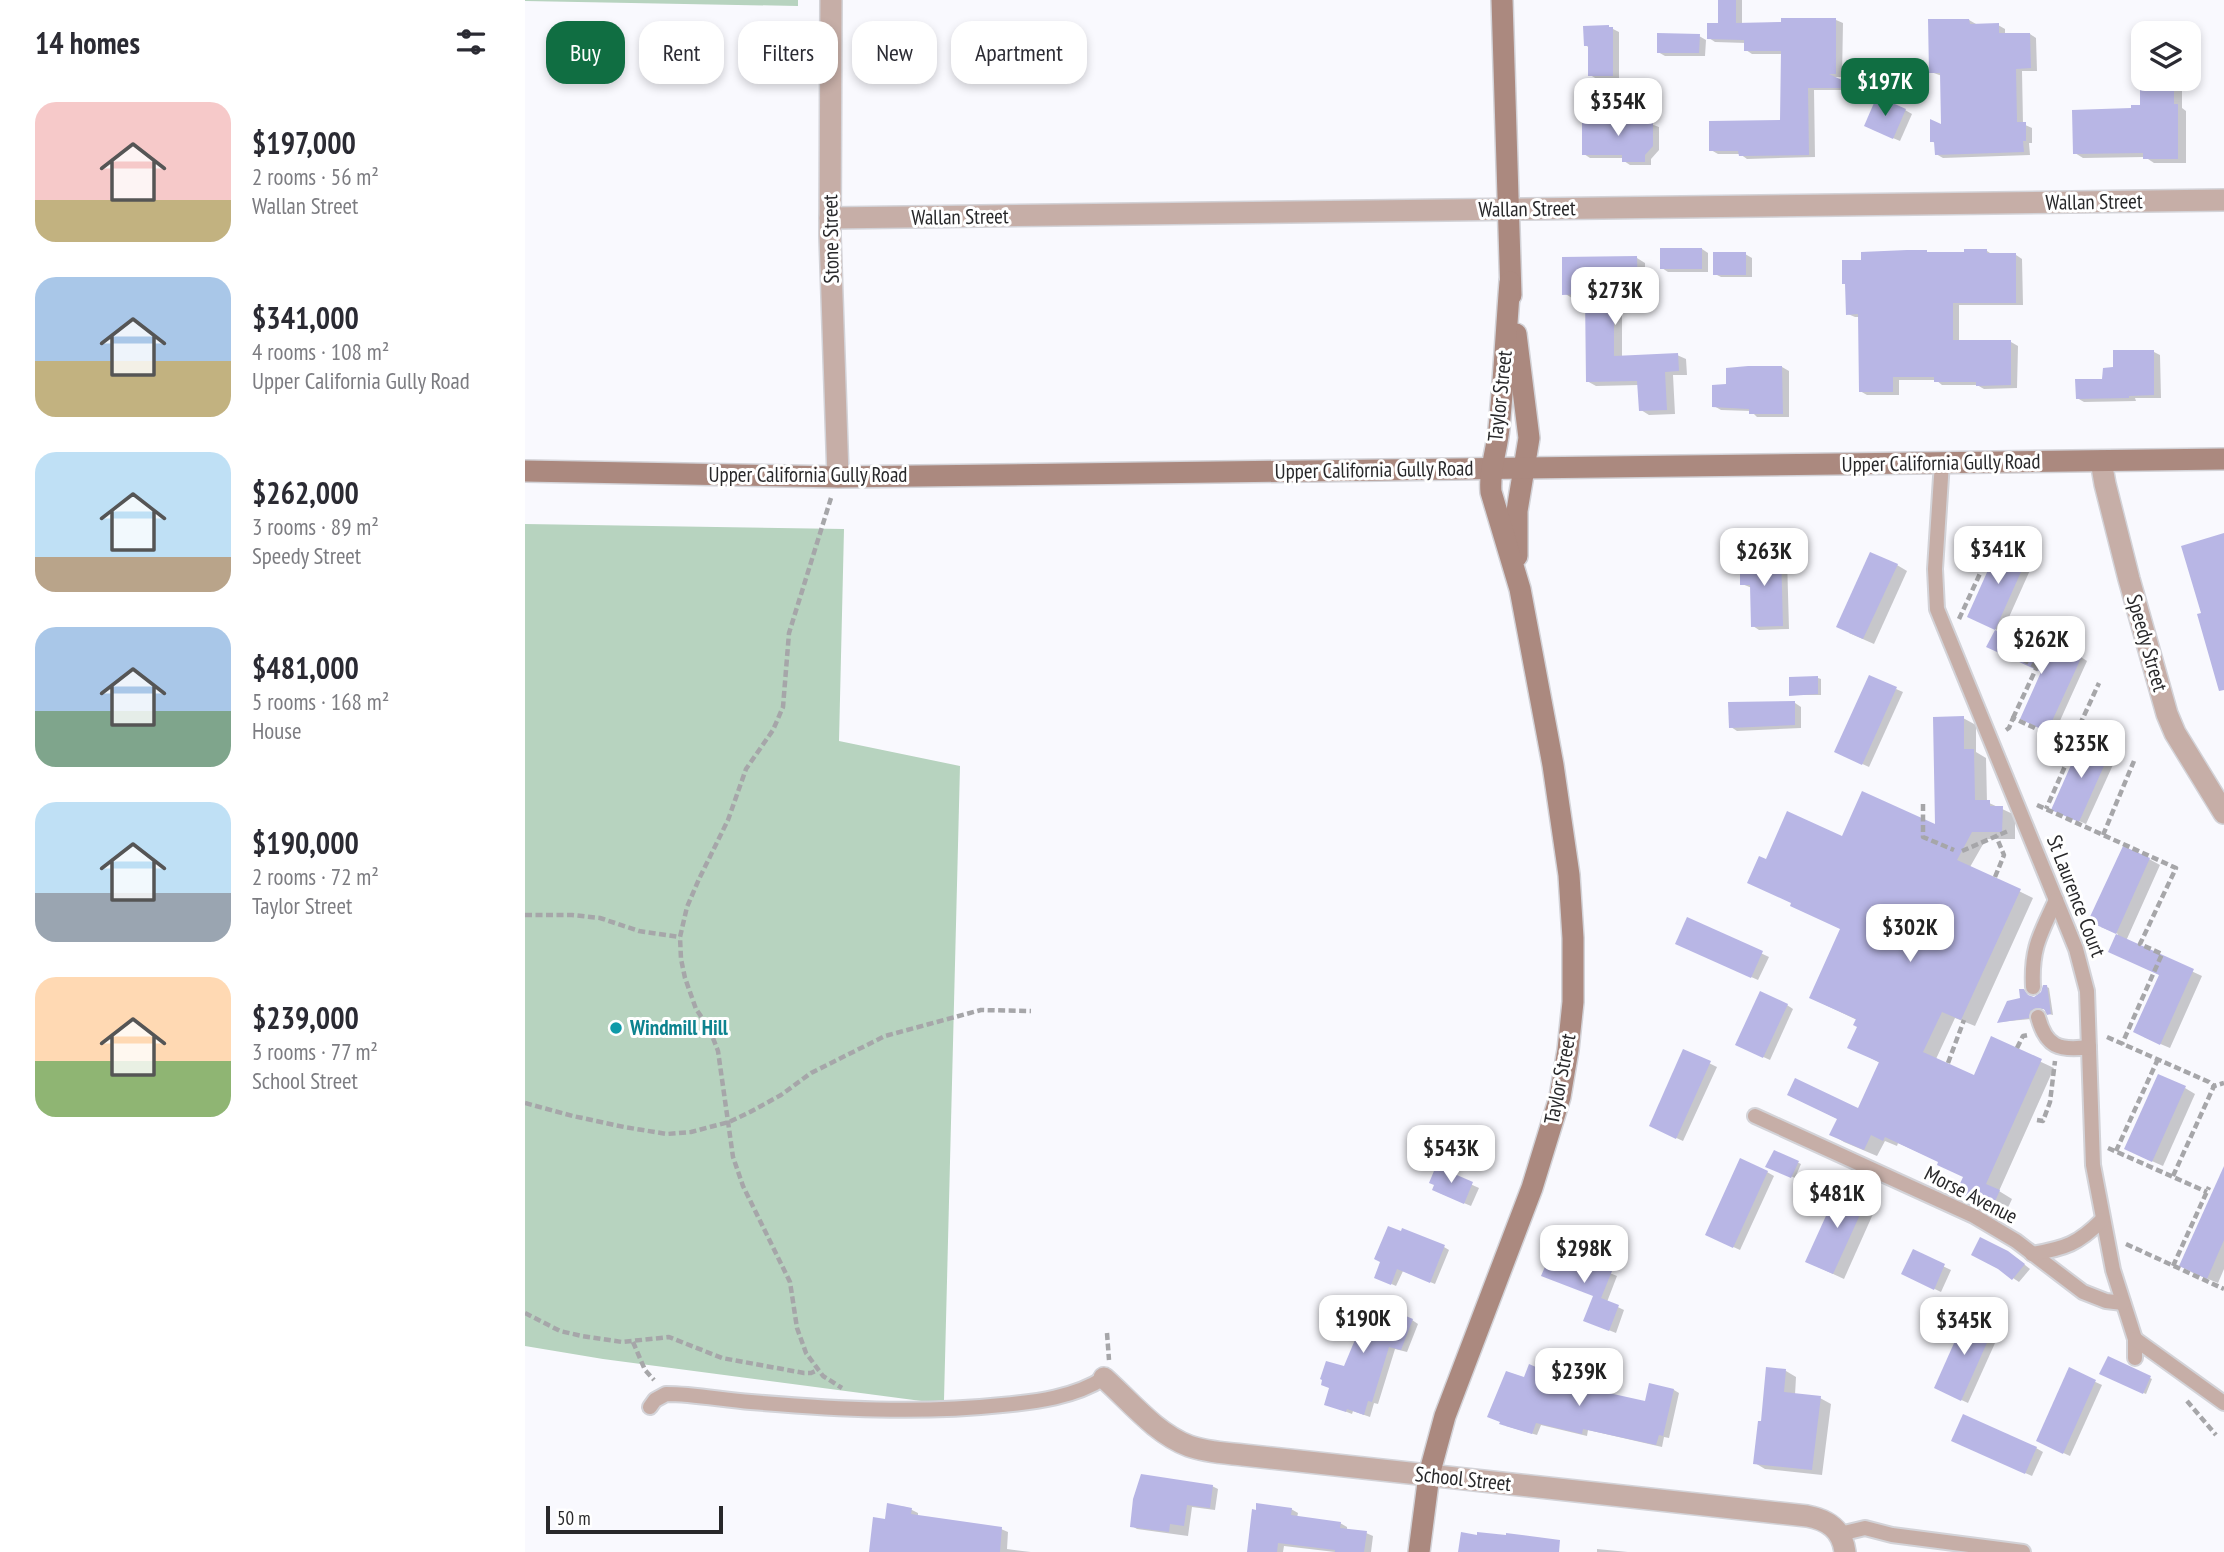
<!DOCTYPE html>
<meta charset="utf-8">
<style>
body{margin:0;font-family:"PT Sans Narrow",sans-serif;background:#f2f2f3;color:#2b2b33;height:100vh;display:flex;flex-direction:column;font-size:26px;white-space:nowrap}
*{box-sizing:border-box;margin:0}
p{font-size:23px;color:#7c7c81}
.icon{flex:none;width:38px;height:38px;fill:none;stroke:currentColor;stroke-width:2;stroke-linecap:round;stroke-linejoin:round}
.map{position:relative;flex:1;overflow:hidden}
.details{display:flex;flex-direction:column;background:#fff;width:525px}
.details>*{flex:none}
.guide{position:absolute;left:21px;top:21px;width:665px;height:63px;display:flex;gap:14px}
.buttons{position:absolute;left:1606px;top:21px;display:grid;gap:14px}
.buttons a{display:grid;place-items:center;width:70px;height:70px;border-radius:14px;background:#fff;box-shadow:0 4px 10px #0003;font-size:35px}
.scale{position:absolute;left:21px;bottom:18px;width:177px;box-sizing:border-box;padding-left:7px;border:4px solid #28282a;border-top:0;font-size:19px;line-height:24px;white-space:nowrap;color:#28282a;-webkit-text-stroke:5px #fff;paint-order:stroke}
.price{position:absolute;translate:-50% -60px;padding:0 16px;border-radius:14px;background:#fff;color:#222;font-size:23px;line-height:46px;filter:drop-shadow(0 2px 4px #0008)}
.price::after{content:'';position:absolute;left:50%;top:42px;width:21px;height:16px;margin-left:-10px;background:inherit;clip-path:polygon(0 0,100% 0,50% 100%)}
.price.active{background:#106e42;color:#fff}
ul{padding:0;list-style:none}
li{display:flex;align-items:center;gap:21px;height:175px;padding:0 35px}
li span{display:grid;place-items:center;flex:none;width:196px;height:140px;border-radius:21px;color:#555}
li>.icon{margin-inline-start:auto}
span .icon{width:84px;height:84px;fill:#fffc;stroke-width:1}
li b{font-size:30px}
h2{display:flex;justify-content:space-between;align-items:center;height:84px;padding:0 35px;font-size:30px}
.tag{padding:0 24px;border-radius:21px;background:#fff;box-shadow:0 4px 10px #0003;font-size:24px;line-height:63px}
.tag.active{background:#106e42;color:#fff}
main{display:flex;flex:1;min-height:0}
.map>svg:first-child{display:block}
.green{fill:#b7d3bf}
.shadow{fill:#0003}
.building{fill:#b8b6e5}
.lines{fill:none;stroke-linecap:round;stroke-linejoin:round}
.lane-casing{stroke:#d3d3d8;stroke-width:18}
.street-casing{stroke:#d3d3d8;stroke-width:24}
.secondary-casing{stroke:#d3d3d8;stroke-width:24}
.path{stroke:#a6a6a9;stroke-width:4.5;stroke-dasharray:7 3.5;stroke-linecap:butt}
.lane{stroke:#c6aea7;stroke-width:14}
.street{stroke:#c6aea7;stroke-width:21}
.secondary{stroke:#ab897f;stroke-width:21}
.culture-dot{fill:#0f9aa8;stroke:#fff;stroke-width:2.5}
.labels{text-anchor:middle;stroke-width:6;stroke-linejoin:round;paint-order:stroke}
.street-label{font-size:21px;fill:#28282a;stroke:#fff}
.culture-label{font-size:21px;font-weight:bold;fill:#0d838f;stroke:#fff;text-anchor:start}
</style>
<main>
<section class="details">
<h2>14 homes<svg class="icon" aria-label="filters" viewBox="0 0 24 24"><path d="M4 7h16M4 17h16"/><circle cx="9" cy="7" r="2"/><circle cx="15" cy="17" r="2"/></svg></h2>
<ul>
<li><span style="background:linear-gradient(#f6c9c9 70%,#c2b280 0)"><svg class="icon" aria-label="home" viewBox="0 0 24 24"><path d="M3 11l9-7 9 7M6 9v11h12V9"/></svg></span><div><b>$197,000</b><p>2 rooms · 56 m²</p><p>Wallan Street</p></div></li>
<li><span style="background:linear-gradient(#a9c7e8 60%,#c2b280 0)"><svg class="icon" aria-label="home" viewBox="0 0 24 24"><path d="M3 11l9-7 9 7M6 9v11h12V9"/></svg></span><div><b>$341,000</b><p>4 rooms · 108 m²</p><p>Upper California Gully Road</p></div></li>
<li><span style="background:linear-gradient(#bfe0f5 75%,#b9a48a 0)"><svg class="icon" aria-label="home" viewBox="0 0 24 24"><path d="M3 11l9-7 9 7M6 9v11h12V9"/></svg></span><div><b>$262,000</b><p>3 rooms · 89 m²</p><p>Speedy Street</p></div></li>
<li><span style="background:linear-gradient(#a9c7e8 60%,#7fa58c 0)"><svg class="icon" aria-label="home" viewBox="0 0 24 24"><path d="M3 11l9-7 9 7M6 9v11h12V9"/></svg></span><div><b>$481,000</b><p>5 rooms · 168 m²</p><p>House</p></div></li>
<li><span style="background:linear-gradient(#bfe0f5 65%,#9aa5b1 0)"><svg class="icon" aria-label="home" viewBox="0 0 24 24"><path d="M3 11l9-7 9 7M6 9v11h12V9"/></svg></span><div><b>$190,000</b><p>2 rooms · 72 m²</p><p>Taylor Street</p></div></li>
<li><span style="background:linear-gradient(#ffd9b3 60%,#8fb573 0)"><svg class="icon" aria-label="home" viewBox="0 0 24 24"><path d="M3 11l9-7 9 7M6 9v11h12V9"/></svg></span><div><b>$239,000</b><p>3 rooms · 77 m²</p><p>School Street</p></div></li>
</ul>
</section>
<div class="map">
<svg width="1699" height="1552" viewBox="0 0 1699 1552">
<rect width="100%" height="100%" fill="#f9f9fe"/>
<!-- green -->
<g class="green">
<path d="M0 0H273V6L0 1Z"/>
<path d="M0 524 319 529 314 741 435 766 419 1400 404 1402 78 1359 0 1346Z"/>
</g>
<!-- shadow -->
<g class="shadow">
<path d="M1195 0H1217V24L1311 20 1318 23 1317 77H1306L1335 90H1289L1290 157 1222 159 1215 154H1193L1186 150 1257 122V54H1227L1221 50V43L1190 42 1184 38 1195 24Z"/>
<path d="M1444 20 1451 24 1473 25 1480 29V35L1505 34 1511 38 1512 71H1497L1498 124 1507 128V143H1504L1505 155 1418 158 1411 154V144L1407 141 1417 127V76L1406 72Z"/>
<path d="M1088 29 1094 32V79H1072L1065 75V48L1060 45Z"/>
<path d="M1174 36 1181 40 1180 56H1140L1133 52Z"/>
<path d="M1617 55 1619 79 1657 80V108L1661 111V163H1629L1620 157 1558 158 1550 153 1608 110 1617 107Z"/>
<path d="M1380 110 1387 114 1375 141 1347 129Z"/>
<path d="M1123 123 1134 127V150L1126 159V165H1105L1099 161V158H1065L1059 154Z"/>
<path d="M1177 249 1183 253V272H1143L1137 268Z"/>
<path d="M1462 251 1468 255H1491L1497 259 1498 305H1434V342H1486L1493 346 1492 388 1459 389 1452 385H1417L1411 380H1374V395H1342L1335 391V317H1330L1323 314 1338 261 1402 252 1406 254Z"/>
<path d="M1220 254 1227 258V277H1196L1190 274Z"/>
<path d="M1112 258 1120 263V298H1097V358L1152 355 1161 359 1162 375H1148L1150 414 1124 415 1116 410 1114 385 1071 386 1062 381 1061 298H1047L1039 293Z"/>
<path d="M1629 352 1635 355 1636 398H1610L1611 401 1559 402 1552 398 1579 381 1590 369Z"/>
<path d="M1257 367 1264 371V417H1232L1226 411 1196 410 1189 406 1203 386Z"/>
<path d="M1256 555 1262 558 1264 629 1234 630 1228 626 1227 588 1217 584Z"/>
<path d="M1503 555 1510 559 1476 635 1525 658 1556 657 1562 661 1529 734 1503 722 1518 672 1464 647 1472 630 1451 620Z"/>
<path d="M1372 565 1382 571 1349 644 1324 633Z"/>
<path d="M1293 678 1296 679V695H1266Z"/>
<path d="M1371 689 1378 692 1344 767 1318 755Z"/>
<path d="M1270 703 1276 707V728L1212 731 1206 727Z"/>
<path d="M1438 718 1451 725V752L1461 758 1462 802 1490 815V839H1461L1445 867 1508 898 1450 1026 1430 1018 1411 1059 1450 1077 1467 1039 1529 1068 1474 1191 1487 1199 1480 1214 1433 1192 1440 1177 1415 1162 1373 1143 1372 1146 1360 1141 1352 1156 1319 1142 1306 1134 1313 1119 1264 1095 1334 1110 1355 1063 1325 1047 1334 1026 1332 1020 1286 998 1316 929 1267 905 1268 903 1242 861 1318 839 1412 827Z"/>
<path d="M1559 740 1592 756 1561 824 1535 813Z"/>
<path d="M1624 859 1635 865 1601 941 1677 976 1645 1048 1619 1037 1635 975 1585 951 1593 934 1576 927Z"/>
<path d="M1163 919 1244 957 1233 980 1159 947Z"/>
<path d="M1522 987 1524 988 1528 1015 1524 1014 1521 1010 1514 1008 1508 1012 1506 1019 1474 1022 1497 1000 1498 990 1505 997 1509 998 1518 993Z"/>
<path d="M1262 1005 1268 1009 1245 1060 1219 1048Z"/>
<path d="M1159 1051 1192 1067 1158 1141 1132 1129Z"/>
<path d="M1660 1088 1670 1094 1638 1166 1611 1154Z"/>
<path d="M1249 1152 1276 1164 1270 1178 1243 1166Z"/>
<path d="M912 1169 954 1188 946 1206 915 1193Z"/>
<path d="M1242 1172 1249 1176 1215 1250 1189 1238Z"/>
<path d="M1699 1198V1269L1693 1283 1666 1272Z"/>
<path d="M1342 1199 1352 1205 1319 1279 1293 1267Z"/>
<path d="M919 1247 924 1250 910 1284 878 1271 871 1286 851 1277Z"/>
<path d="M1029 1250 1092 1276 1082 1302 1099 1310 1091 1333 1066 1323 1070 1297Z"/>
<path d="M1388 1252 1426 1270 1416 1292 1385 1277Z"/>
<path d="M1490 1257 1505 1269 1494 1282 1488 1278Z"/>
<path d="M839 1316 887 1320 893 1324 882 1352 870 1349 853 1404 849 1403 845 1417 828 1411 827 1414 801 1404 820 1368 833 1335Z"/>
<path d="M1442 1317 1475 1332 1443 1403 1417 1391Z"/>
<path d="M1584 1358 1627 1379 1621 1394 1576 1374Z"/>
<path d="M1005 1367 1032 1378 1030 1383 1121 1403 1125 1385 1149 1390 1154 1393 1144 1438 1139 1437 1137 1447 1063 1430 1062 1436 1016 1425 1012 1435 981 1426Z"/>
<path d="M1243 1369 1261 1371 1271 1377 1270 1395 1295 1398 1306 1404 1297 1475 1240 1469 1230 1463 1238 1423Z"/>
<path d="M1544 1370 1577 1385 1545 1456 1519 1444Z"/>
<path d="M1435 1444 1511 1448 1518 1452 1507 1476Z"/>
<path d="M687 1486 693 1489 690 1510 667 1507 663 1536 612 1529 607 1526Z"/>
<path d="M363 1505 381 1507 393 1513V1517L476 1529 483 1532 482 1549 506 1552H347L362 1521Z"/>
<path d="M766 1509 773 1513 772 1518 815 1523 822 1527V1530L841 1533 848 1536 846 1552H810L759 1546 758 1552H726Z"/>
<path d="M1072 1549 1103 1552H1072Z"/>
</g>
<!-- building -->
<g class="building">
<path d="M1193 0H1211V23L1256 22V18H1311V74H1304L1334 88H1283L1284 155 1214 156 1213 151H1184V121L1255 120 1256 51H1219V40L1182 39V23H1193Z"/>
<path d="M1403 19H1444L1445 24 1474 23V33H1505L1506 68 1491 69 1492 122H1501V141H1498L1499 152 1410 155 1409 142H1405V119L1416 124 1415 73H1404Z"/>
<path d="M1084 25V27H1088V76H1063V46H1059L1058 26Z"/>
<path d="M1132 33 1175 34 1174 53H1132Z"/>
<path d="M1615 79H1649V104H1653V159H1618V153L1548 154 1547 110 1606 108V105H1615Z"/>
<path d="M1352 96 1381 109 1368 139 1339 126Z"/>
<path d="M1063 119H1120V121H1128V146L1120 155V162H1097V155H1057V120Z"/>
<rect x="1135" y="248" width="42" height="21"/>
<path d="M1439 249H1462V253H1491V303H1428V340H1486V385L1451 386V382H1409V377H1368V392H1334L1333 314 1321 315 1320 284H1317V260H1336V252L1382 250H1402V252H1439Z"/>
<rect x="1188" y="252" width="33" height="23"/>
<path d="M1112 256 1113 294H1089V356L1153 353 1154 371 1140 372 1142 410 1114 411 1112 381 1061 382 1060 294 1037 295V257Z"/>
<path d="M1588 350H1629V395L1604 396V398L1551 399 1550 379H1577L1578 368 1588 367Z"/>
<path d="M1223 366H1257L1258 414H1224V409L1187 407V385L1201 384V368Z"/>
<path d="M1699 533V690L1694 691 1672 614 1676 613 1656 546Z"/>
<path d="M1476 541 1504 554 1470 630 1442 617Z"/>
<path d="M1345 552 1373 564 1338 639 1311 627Z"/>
<path d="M1225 553H1256L1258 626 1226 627 1225 585H1215V559H1225Z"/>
<path d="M1470 630 1524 655 1529 643 1557 656 1522 732 1495 719 1516 672 1461 647Z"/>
<path d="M1344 675 1372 687 1337 765 1309 752Z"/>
<path d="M1293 676V694L1264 696V677Z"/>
<path d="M1270 701V725L1204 728 1203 702Z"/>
<path d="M1439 716V749H1449L1450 800H1465V806H1478L1477 832H1447L1432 860 1496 889 1436 1020 1417 1012 1398 1052 1449 1075 1466 1036 1517 1059 1461 1184 1475 1190 1467 1208 1431 1192 1438 1177 1412 1165 1413 1162 1360 1137 1358 1141 1346 1135 1339 1150 1304 1135 1312 1119 1262 1095 1270 1078 1333 1108 1354 1062 1322 1048 1332 1027 1328 1025 1331 1019 1284 998 1315 929 1265 906 1266 903 1222 883 1234 856 1241 859 1262 811 1317 836 1337 791 1410 824 1408 717Z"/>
<path d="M1558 738 1586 750 1554 822 1526 810Z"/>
<path d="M1598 846 1625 858 1591 934 1563 921Z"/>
<path d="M1162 917 1238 951 1226 978 1150 944Z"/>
<path d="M1591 934 1669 969 1635 1045 1608 1032 1634 975 1583 952Z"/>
<path d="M1518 985H1522L1526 1014 1522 1015 1519 1009 1511 1008 1505 1011 1504 1018 1472 1023 1482 1001 1495 998 1494 989H1499L1503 995 1509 997 1516 992Z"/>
<path d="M1235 991 1263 1004 1238 1058 1210 1045Z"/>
<path d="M1158 1049 1186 1061 1151 1139 1124 1126Z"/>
<path d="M1633 1074 1661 1086 1627 1162 1599 1149Z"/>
<path d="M1249 1150 1274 1161 1266 1178 1240 1167Z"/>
<path d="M1215 1158 1243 1171 1208 1248 1180 1235Z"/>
<path d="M911 1166 948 1182 939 1204 907 1190 909 1185 904 1183Z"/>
<path d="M1699 1166V1240L1682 1279 1654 1266Z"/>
<path d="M1315 1185 1343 1197 1308 1274 1280 1262Z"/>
<path d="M863 1226 876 1231 877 1228 920 1245 905 1283 872 1269 866 1285 849 1278 855 1262 849 1259Z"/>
<path d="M1455 1237 1483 1251 1500 1264 1487 1280 1473 1269 1446 1255Z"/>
<path d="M1028 1248 1087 1271 1076 1298 1094 1305 1084 1331 1058 1321 1068 1296 1016 1276Z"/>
<path d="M1388 1249 1420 1264 1409 1290 1376 1274Z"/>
<path d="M843 1300 888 1319 876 1350 864 1347 847 1402 843 1401 839 1415 822 1409 821 1412 799 1405 804 1388 796 1385 797 1380 795 1379 801 1361 819 1366 832 1335 806 1324 815 1304 838 1313Z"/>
<path d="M1442 1314 1469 1327 1436 1401 1409 1388Z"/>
<path d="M1583 1356 1626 1376 1618 1394 1574 1374Z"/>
<path d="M1004 1364 1027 1374 1025 1380 1120 1401 1124 1383 1149 1389 1138 1436 1134 1435 1131 1445 1058 1429 1057 1434 1011 1423 1007 1434 974 1424 975 1422 962 1417 981 1371 999 1377Z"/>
<path d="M1241 1367 1261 1369 1259 1392 1296 1396 1287 1470 1228 1464 1233 1421H1236Z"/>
<path d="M1544 1367 1571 1380 1538 1454 1511 1441Z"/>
<path d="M1438 1414 1512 1447 1500 1474 1426 1441Z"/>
<path d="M616 1474 688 1485 685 1508 662 1505 659 1526 645 1524 644 1532 605 1527 608 1499Z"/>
<path d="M362 1503 387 1508 386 1514 477 1527 475 1552H344L348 1517 360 1519Z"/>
<path d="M731 1503 767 1508 766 1515 816 1522 815 1528 842 1531 839 1552H810V1550L753 1543 752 1552H722L727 1509 731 1510Z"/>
<path d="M936 1532 952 1535V1532L981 1535V1533L1035 1540 1034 1552H933Z"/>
</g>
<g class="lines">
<defs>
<g id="lane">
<path d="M1417 462 1410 569 1412 609 1551 949 1562 991 1568 1165 1588 1270 1610 1339V1358"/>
<path d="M1508 987C1506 948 1515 935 1531 900"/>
<path d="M1513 1017C1521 1047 1534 1051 1564 1047"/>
<path d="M1230 1116 1449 1216 1491 1241 1558 1292 1581 1301 1598 1303"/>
<path d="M1507 1254C1541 1248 1553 1244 1577 1220"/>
<path d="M1610 1339 1699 1403"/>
<path d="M125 1407 130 1400 141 1394C170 1394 198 1400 226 1402 310 1409 393 1414 477 1405 511 1402 550 1397 579 1378"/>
<path d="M1315 1534 1340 1528 1367 1535 1498 1552"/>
</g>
<g id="street">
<path d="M306 0 305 236 313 477"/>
<path d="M305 218 1699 200"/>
<path d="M1576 461 1580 484 1604 579 1642 714 1650 733 1699 813"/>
<path d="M579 1378C605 1401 630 1433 664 1446 680 1452 700 1453 718 1455L1282 1516C1303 1520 1317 1529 1320 1552"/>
</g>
<g id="secondary">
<path d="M977 0 986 295"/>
<path d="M991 334 1004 438 992 511V556"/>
<path d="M0 471 313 477 1699 459"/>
<path d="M894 1552 904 1475 920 1416 1007 1188 1035 1097 1043 1050 1048 1002V938L1044 875 1028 765 995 589 966 492C964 470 972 450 974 428 979 379 981 331 985 282"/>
</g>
</defs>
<!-- lane casing -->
<use href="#lane" class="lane-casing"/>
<!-- street casing -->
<use href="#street" class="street-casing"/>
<!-- secondary casing -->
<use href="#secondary" class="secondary-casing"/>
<!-- path -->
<g class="path">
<path d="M306 498 264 633 258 707 248 730 221 769 203 820 174 879 162 907 155 937 156 959 160 978 171 1009 184 1028 193 1051 208 1157 218 1186 265 1282 272 1328 281 1353 298 1376 317 1388"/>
<path d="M1434 619 1472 537"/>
<path d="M1496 643 1491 656 1512 667"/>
<path d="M1488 718 1524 641"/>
<path d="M1481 730 1484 728 1488 718 1549 746 1521 809"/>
<path d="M1546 744 1574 683"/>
<path d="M1398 804V837L1429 850"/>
<path d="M1512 805 1651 868 1615 944 1637 954 1597 1044"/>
<path d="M1578 835 1609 761"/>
<path d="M1437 851 1483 831"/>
<path d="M1470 877 1479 855 1471 836"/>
<path d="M0 915H47L75 918 114 931 155 937"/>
<path d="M1582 1037 1684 1082 1689 1086"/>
<path d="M1492 1048 1498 1036 1503 1035"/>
<path d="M1423 1063 1439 1020"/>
<path d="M0 1103 48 1116 99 1127 142 1134 166 1132 204 1122 225 1112 256 1095 286 1073 360 1036 456 1010 506 1011"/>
<path d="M1512 1120 1518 1121 1525 1102 1530 1061"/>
<path d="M1583 1148 1682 1192"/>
<path d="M1591 1151 1633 1059"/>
<path d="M1648 1176 1689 1086 1699 1083"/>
<path d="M1601 1244 1699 1289"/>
<path d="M1648 1266 1684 1187"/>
<path d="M0 1313 35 1331 57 1336 97 1342 144 1337 197 1358 279 1373H286L293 1370"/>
<path d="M582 1333 584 1360"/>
<path d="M108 1342 120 1370 129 1380"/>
<path d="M1662 1401 1691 1435"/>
</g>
<!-- lane -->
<use href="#lane" class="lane"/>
<!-- street -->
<use href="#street" class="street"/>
<!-- secondary -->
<use href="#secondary" class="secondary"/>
</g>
<!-- markers -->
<circle class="culture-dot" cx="91" cy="1028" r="7"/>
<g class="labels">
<!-- street labels -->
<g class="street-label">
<text transform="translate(1569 202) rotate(-1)" y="7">Wallan Street</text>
<text transform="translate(1002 209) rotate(-1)" y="7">Wallan Street</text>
<text transform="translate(435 217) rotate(-1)" y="7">Wallan Street</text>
<text transform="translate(306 239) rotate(-91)" y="7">Stone Street</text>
<text transform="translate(975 396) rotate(-84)" y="7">Taylor Street</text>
<text transform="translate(1416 463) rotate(-1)" y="7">Upper California Gully Road</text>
<text transform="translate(849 470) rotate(-1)" y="7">Upper California Gully Road</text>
<text x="283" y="482">Upper California Gully Road</text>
<text transform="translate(1622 643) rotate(74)" y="7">Speedy Street</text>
<text transform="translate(1551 896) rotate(69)" y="7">St Laurence Court</text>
<text transform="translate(1035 1079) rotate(-79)" y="7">Taylor Street</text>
<text transform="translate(1446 1195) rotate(27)" y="7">Morse Avenue</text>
<text transform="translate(938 1479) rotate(6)" y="7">School Street</text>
</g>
<!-- culture labels -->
<g class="culture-label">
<text x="105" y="1035">Windmill Hill</text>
</g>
</g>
</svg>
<div class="buttons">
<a><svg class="icon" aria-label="layers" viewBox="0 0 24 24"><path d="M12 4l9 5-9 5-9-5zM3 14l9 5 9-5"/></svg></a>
</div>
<div class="scale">50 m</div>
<b class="price active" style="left:1360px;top:118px">$197K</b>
<b class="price" style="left:1093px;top:138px">$354K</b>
<b class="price" style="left:1090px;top:327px">$273K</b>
<b class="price" style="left:1473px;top:586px">$341K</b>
<b class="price" style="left:1239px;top:588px">$263K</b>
<b class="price" style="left:1516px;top:676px">$262K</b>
<b class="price" style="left:1556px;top:780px">$235K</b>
<b class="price" style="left:1385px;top:964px">$302K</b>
<b class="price" style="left:926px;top:1185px">$543K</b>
<b class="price" style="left:1312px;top:1230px">$481K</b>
<b class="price" style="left:1059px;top:1285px">$298K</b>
<b class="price" style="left:838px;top:1355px">$190K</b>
<b class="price" style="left:1439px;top:1357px">$345K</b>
<b class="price" style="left:1054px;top:1408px">$239K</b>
<div class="guide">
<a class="tag active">Buy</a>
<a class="tag">Rent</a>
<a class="tag">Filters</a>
<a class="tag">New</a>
<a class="tag">Apartment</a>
</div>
</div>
</main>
